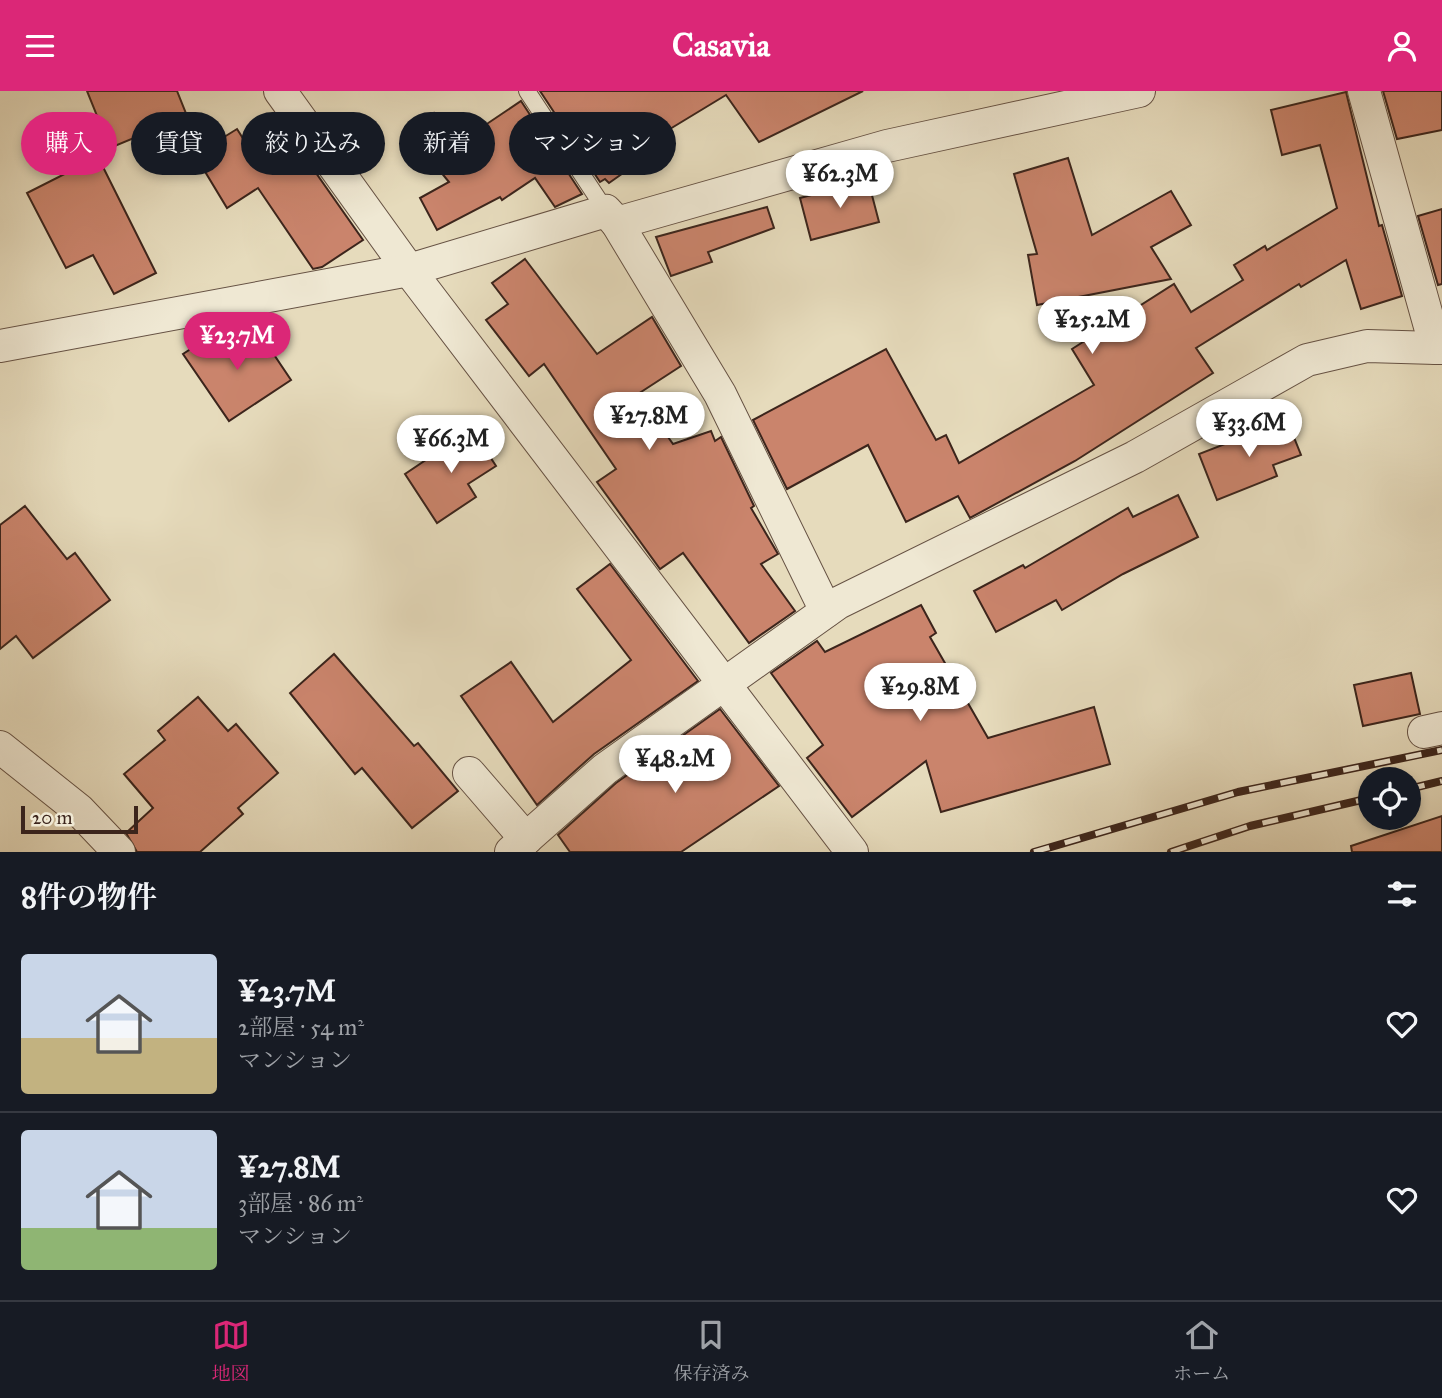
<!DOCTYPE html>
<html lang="ja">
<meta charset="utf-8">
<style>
body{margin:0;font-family:"IM FELL Great Primer","Noto Serif JP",serif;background:#242831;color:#f1f3f6;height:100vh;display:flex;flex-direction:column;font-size:26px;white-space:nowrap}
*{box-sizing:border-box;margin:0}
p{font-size:23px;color:#9ea1a6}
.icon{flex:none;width:38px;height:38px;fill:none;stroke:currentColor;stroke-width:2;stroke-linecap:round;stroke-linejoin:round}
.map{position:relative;height:761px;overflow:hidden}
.side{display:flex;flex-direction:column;background:#171b24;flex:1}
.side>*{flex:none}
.banner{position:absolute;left:21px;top:21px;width:700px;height:63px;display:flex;gap:14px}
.controls{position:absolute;left:1358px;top:676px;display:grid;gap:14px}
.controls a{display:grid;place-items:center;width:63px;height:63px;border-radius:50%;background:#171b24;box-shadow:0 4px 10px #0003;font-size:35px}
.scale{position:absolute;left:21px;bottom:18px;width:117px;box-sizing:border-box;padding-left:7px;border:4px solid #3c251c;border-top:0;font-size:19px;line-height:24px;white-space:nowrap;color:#3c251c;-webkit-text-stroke:5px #efe8d3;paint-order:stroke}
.price{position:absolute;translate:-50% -60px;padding:0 16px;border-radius:24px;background:#fff;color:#222;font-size:23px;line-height:46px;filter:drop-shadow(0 2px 4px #0008)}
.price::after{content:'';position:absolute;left:50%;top:42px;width:21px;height:16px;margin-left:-10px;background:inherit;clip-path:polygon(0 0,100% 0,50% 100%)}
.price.current{background:#db2777;color:#fff}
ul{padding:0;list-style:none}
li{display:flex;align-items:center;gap:21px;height:175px;padding:0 21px}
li+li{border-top:2px solid #363941}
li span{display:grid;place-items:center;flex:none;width:196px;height:140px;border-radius:7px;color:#555}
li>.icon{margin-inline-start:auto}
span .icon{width:84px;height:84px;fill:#fffc;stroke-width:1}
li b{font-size:30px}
h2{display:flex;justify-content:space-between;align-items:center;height:84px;padding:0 21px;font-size:30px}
.tag{padding:0 24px;border-radius:32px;background:#171b24;box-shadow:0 4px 10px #0003;font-size:24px;line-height:63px}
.tag.current{background:#db2777;color:#fff}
header{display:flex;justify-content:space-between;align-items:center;height:91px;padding:0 21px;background:#db2777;color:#fff;font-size:32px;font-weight:800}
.menu{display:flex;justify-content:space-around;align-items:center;height:98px;border-top:2px solid #363941;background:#171b24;font-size:19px;color:#9ea1a6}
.menu a{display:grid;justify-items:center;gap:4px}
.menu .current{color:#db2777}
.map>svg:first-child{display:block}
.building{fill:#ca846c;stroke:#3c251c;stroke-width:2}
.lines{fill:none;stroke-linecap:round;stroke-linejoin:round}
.service-casing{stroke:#665244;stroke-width:18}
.minor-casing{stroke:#665244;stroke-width:34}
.service{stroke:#efe8d3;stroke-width:16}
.minor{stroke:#efe8d3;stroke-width:32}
.rail-casing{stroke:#3c251c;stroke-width:8}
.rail{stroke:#efe8d3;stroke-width:5;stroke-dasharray:16;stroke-linecap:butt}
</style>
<header><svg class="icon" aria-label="menu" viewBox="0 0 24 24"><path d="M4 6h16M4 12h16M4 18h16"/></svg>Casavia<svg class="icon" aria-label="person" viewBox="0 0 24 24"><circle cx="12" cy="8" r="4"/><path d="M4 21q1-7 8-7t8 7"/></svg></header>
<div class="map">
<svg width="1442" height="761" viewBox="0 0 1442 761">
<rect width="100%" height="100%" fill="#e6dbbc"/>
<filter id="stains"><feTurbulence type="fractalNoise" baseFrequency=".00286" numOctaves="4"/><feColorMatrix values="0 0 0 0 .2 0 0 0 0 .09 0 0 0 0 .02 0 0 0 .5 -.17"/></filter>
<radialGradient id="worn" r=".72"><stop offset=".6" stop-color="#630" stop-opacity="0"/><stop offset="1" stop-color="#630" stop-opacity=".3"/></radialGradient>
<!-- building -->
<g class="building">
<path d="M87 0H177L187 25 110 57Z"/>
<path d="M540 0H863L759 51 726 4 665 41 670 49 609 92 605 88 600 91Z"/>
<path d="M1383 0H1442V39L1397 48Z"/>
<path d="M1346 1 1379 135 1382 134 1402 205 1361 218 1346 169 1301 196 1299 193 1196 257 1213 282 1075 370 970 427 958 405 906 431 868 354 787 398 753 329 886 258 936 349 946 344 959 372 1094 294 1072 258 1174 193 1191 221 1243 189 1234 174 1265 155 1267 159 1337 117 1320 54 1282 64 1271 19Z"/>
<path d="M521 10 582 103 555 116 535 87 502 109 500 106 437 139 420 107 449 91 409 42 434 22 457 53Z"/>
<path d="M237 38 263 79 297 55 363 149 322 176 313 178 258 97 227 117 195 64Z"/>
<path d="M98 66 156 182 114 203 93 164 66 177 27 102Z"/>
<path d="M1068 67 1092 144 1171 100 1191 134 1151 156 1171 188 1037 214 1028 164 1037 163 1014 83Z"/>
<path d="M868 89 879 131 811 149 800 107Z"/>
<path d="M767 116 774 137 708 161 712 171 671 185 656 146Z"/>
<path d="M1442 118V193L1438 194 1418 125Z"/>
<path d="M525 168 597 263 652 226 681 275 638 303 673 353 711 340 715 350 721 346 754 415 751 417 778 463 761 473 795 520 749 552 683 462 660 478 597 391 616 378 544 273 529 285 486 229 508 213 492 192Z"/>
<path d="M220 239 234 260 260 243 291 289 229 330 183 263Z"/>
<path d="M1287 329 1301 364 1273 374 1277 385 1217 409 1199 363Z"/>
<path d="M472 338 496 375 468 393 476 406 437 432 405 383Z"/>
<path d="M1178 404 1198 446 1123 483 1062 519 1056 509 996 541 974 500 1023 474 1025 477 1128 417 1133 426Z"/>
<path d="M25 415 67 468 75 462 110 509 33 567 16 545 0 558V434Z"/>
<path d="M610 473 698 590 594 663 537 714 461 605 511 571 553 631 631 569 577 498Z"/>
<path d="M921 514 936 542 930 546 988 647 1094 616 1110 673 941 721 926 670 852 726 807 667 823 654 771 582 817 550 825 561Z"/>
<path d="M334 563 414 655 418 652 458 700 412 737 362 677 355 683 290 602Z"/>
<path d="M1411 582 1420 623 1363 635 1354 594Z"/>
<path d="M198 606 228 640 236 633 278 682 238 717 243 723 200 761H137L126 742 153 717 124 683 165 649 158 640Z"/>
<path d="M720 618 779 695 681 761H570L558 744 616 692Z"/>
<path d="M1442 725V761H1352L1351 755Z"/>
</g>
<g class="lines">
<defs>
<path id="service" d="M527 0 606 120"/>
<g id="minor">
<path d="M280 0 409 179 852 761"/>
<path d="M1364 0 1436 257H1442"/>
<path d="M617 132 720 303 826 520"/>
<path d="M0 255 409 179 606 120 617 132 887 55 1139 0"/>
<path d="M1424 641 1442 637"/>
<path d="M0 656 79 719 119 761"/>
<path d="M469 682 526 748"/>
<path d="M511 761 605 678 838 512 1135 366 1307 269 1367 255 1436 257"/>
</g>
</defs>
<!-- service casing -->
<use href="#service" class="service-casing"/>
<!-- minor casing -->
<use href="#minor" class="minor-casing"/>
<!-- service -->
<use href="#service" class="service"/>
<!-- minor -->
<use href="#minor" class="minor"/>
<defs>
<g id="rail">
<path d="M1409 698 1442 690"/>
<path d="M1034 761 1238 701 1442 659"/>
<path d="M1171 761 1250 735 1370 707"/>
</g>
</defs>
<!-- rail casing -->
<use href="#rail" class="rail-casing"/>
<!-- rail -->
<use href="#rail" class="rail"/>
</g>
<rect width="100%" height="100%" filter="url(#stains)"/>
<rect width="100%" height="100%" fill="url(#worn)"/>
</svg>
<div class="controls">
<a><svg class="icon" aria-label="locate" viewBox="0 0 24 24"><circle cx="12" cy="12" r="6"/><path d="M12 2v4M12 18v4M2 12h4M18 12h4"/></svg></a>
</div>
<div class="scale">20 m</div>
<b class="price" style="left:840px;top:119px">¥62.3M</b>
<b class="price" style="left:1092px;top:265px">¥25.2M</b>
<b class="price current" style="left:237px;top:281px">¥23.7M</b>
<b class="price" style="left:649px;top:361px">¥27.8M</b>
<b class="price" style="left:1249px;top:368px">¥33.6M</b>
<b class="price" style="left:451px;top:384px">¥66.3M</b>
<b class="price" style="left:920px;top:632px">¥29.8M</b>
<b class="price" style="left:675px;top:704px">¥48.2M</b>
<div class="banner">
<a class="tag current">購入</a>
<a class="tag">賃貸</a>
<a class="tag">絞り込み</a>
<a class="tag">新着</a>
<a class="tag">マンション</a>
</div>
</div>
<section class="side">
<h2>8件の物件<svg class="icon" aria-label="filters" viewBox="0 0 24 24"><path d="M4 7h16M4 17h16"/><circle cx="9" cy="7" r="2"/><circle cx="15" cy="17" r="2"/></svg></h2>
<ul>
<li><span style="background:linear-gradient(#c9d6e8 60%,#c2b280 0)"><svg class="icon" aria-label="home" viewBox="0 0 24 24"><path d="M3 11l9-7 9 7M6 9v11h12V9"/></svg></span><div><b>¥23.7M</b><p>2部屋 · 54 m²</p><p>マンション</p></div><svg class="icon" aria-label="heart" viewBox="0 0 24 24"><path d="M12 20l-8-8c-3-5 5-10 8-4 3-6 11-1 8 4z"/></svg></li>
<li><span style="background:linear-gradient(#c9d6e8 70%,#8fb573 0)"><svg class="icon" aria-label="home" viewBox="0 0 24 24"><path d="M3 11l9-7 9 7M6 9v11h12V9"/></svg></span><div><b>¥27.8M</b><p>3部屋 · 86 m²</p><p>マンション</p></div><svg class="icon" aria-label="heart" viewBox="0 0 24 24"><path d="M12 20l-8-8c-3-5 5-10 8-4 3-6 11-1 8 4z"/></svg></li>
</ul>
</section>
<nav class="menu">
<a class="current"><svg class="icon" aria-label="map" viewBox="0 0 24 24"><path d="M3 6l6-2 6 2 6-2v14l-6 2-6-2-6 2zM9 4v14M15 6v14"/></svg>地図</a>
<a><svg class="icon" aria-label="saved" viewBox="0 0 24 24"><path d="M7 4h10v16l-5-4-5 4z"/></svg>保存済み</a>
<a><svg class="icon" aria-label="home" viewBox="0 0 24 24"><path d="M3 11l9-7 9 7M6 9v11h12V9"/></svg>ホーム</a>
</nav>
